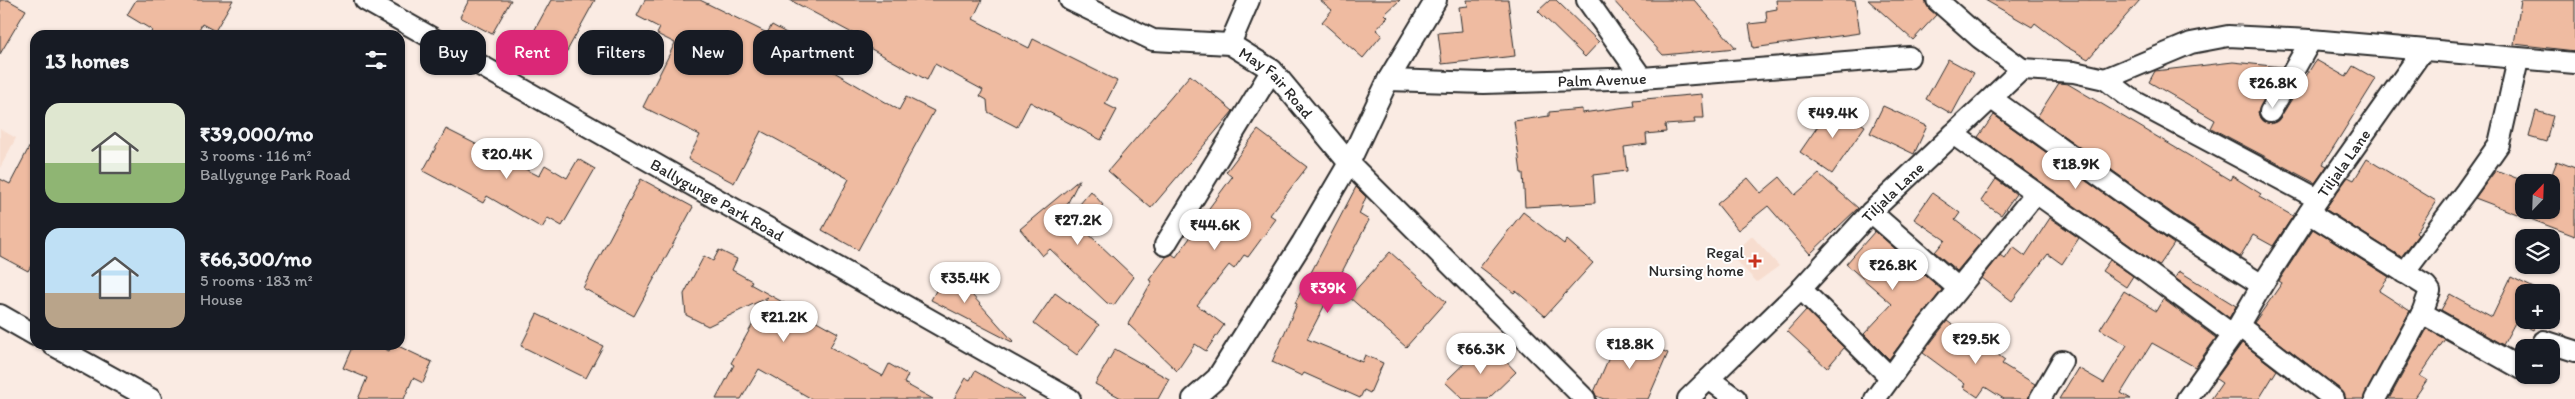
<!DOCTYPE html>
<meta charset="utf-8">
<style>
body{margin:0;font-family:Itim,sans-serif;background:#20242c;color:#f1f3f6;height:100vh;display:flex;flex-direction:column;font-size:19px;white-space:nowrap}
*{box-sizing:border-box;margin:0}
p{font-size:16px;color:#9ea1a6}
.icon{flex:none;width:28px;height:28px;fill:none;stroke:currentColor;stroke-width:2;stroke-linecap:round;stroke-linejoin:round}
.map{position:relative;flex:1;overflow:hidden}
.panel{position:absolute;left:30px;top:30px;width:375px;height:320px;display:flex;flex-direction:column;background:#171b24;border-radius:15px;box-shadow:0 1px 4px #0004}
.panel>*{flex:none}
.guide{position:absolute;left:420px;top:30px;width:475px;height:45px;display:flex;gap:10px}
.needle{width:32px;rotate:23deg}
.fabs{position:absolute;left:2515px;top:174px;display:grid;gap:10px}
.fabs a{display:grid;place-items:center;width:45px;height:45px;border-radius:10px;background:#171b24;box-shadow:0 1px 4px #0004;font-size:25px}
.price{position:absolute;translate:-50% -42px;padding:0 11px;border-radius:18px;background:#fff;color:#222;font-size:16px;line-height:32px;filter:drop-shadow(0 1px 2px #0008)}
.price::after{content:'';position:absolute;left:50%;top:30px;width:15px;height:11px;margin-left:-8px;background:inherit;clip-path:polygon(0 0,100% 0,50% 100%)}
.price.current{background:#db2777;color:#fff}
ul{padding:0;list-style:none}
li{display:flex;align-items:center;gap:15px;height:125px;padding:0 15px}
li span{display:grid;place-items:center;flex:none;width:140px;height:100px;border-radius:15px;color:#555}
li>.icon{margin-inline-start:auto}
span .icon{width:60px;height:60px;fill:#fffc;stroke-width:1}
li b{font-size:21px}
h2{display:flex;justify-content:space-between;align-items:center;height:60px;padding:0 15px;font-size:21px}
.chip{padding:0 18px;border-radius:15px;background:#171b24;box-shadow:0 1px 4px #0004;font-size:18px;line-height:45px}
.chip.current{background:#db2777;color:#fff}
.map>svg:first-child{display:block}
.built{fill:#f7ddcf}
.building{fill:#efbba1;stroke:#2b2b2b}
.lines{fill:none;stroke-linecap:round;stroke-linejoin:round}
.minor-casing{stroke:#2b2b2b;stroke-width:24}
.minor{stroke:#fff;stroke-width:20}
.poi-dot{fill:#c8321e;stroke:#fff;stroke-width:2}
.labels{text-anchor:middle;stroke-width:4;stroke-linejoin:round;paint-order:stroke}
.street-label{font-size:16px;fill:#2b2b2b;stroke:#fff}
.poi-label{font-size:16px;fill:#2b2b2b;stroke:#fff;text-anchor:end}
</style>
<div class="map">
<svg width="2575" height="399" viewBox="0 0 2575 399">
<rect width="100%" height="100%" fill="#faebe3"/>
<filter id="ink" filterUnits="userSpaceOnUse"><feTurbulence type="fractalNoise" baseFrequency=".02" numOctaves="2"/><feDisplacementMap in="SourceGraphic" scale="10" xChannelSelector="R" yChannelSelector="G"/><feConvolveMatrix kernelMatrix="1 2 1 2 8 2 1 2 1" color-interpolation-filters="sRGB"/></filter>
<g filter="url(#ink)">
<!-- built -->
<g class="built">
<path d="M0 129 16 138 0 168Z"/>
<path d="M1752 236 1779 266 1757 282 1731 256Z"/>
</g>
<!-- building -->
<g class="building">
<path d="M0 0H8L26 10 0 54Z"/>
<path d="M136 0H233L215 31 202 24 196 35H150L152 30 127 15Z"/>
<path d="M469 0H511L492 34 460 17Z"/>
<path d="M551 0H595L556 71 522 53Z"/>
<path d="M645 0H700L767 33 772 25 822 53 817 62 899 110 906 97 934 111 858 250 822 230 849 179 761 131 734 183 688 159 700 135 643 107 675 43 657 34 660 28 637 16Z"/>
<path d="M790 0H982L973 19 1029 48 1033 39 1117 81 1105 104 1117 110 1101 140 1030 102 1017 127 988 112 987 100 980 96 983 90 935 64 927 80 866 46 869 42Z"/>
<path d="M1320 0H1400L1385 14 1388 17 1376 30 1382 35 1363 58 1322 22 1332 10Z"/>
<path d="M1467 0H1508L1515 56 1442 64 1438 33 1462 31 1459 7 1468 6Z"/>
<path d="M1550 0H1556L1599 42 1585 57 1538 11Z"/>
<path d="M1613 0H1694L1736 48 1663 55Z"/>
<path d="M1776 0H1855L1860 33 1753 48 1749 24 1767 22 1766 11 1777 9Z"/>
<path d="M1868 0H1925L1929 9 1936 15 1913 40Z"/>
<path d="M1985 0H2140L2088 59 2065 46 2035 23 2032 27Z"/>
<path d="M2521 0H2575V51L2514 44Z"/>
<path d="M1948 59 1974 73 1952 114 1926 99Z"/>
<path d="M2316 60 2346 77 2353 66 2376 79 2323 164 2327 166 2315 183 2211 128 2215 120 2149 82 2155 71 2233 62 2282 67 2258 112 2260 118 2271 124 2280 118Z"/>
<path d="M1190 75 1233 111 1151 208 1108 171Z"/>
<path d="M2059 83 2068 84 2230 180 2232 176 2261 194 2259 197 2293 216 2273 246 2253 235 2240 257 2179 218 2037 117Z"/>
<path d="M1702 94 1704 118H1694L1695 123 1665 125 1666 132 1646 134 1647 144 1624 147 1627 171 1593 175 1595 203 1525 207 1523 173H1521L1514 121 1549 116V112L1582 109V113L1634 106 1633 100Z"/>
<path d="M1833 104 1865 126 1832 174 1800 152Z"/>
<path d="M1883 106 1927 126 1914 154 1870 133Z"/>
<path d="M2536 111 2553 116 2546 142 2529 137Z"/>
<path d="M1994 115 2174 244 2159 266 1978 137Z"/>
<path d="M446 129 539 176 545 165 567 178 578 159 595 169 562 226 548 218 542 228 487 196 483 203 423 171Z"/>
<path d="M1258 130 1307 167 1270 215 1276 219 1248 257 1244 255 1234 269 1229 265 1197 305 1224 325 1206 351 1195 344 1177 371 1128 324 1152 281 1149 280 1167 256 1172 254 1176 257 1203 220 1201 219 1232 177 1226 172Z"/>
<path d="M35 136V259L28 271 0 256V179L10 184Z"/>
<path d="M2367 159 2436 201 2416 233 2418 235 2401 257 2325 209 2348 177 2354 180Z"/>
<path d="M2557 161 2575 168V236L2475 198 2496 170 2526 182H2524V210H2551V182H2549Z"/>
<path d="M1819 174 1858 208 1810 254 1768 206 1738 230 1717 204 1748 178 1761 193 1780 177 1795 195Z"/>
<path d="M641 179 693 207 634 316 583 288Z"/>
<path d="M1080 179 1062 214 1068 218 1091 191 1103 205 1079 225 1134 277 1114 305 1107 303 1050 249 1042 256 1020 229Z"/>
<path d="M1996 179 2016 194 2001 215 1981 201Z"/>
<path d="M1356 187 1366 197 1359 214 1369 220 1307 339 1362 362 1365 355 1383 363 1370 393 1364 390 1360 398 1304 373 1302 376 1272 362 1297 304 1295 303Z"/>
<path d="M1932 193 1960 213 1955 220 1982 241 1957 271 1935 252 1945 240 1914 219Z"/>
<path d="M1523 212 1564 244 1567 240 1593 263 1545 316 1516 291 1514 293 1480 267Z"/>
<path d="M2050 218 2079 238 2062 264 2048 254 2012 301 1982 278 2000 255 2005 259 2013 247 2025 256Z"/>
<path d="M2313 229 2389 277 2379 291 2410 311 2363 399H2346L2341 390 2254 323 2282 283 2279 281Z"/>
<path d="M1875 231 1942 290 1889 359 1864 334 1892 304 1846 264Z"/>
<path d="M719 250 737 259 732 270 752 281 750 284 838 333 830 347 883 376 889 364 908 375 904 383 933 399H812L759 369 741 399H716L734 365 731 363 768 297 708 326 686 315 684 294 704 256 713 261Z"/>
<path d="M1390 252 1446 302 1406 347 1349 297Z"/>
<path d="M2110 260 2133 276 2126 287 2102 271Z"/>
<path d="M948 268 1013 341 1012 342 931 300Z"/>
<path d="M2179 271 2236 306 2229 318 2175 278Z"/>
<path d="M2511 277 2542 292H2524V320H2538L2533 330 2516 321 2503 345 2441 310 2450 294 2492 317Z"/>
<path d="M2124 291 2156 311 2163 299 2216 338 2195 367 2152 343 2121 393 2131 399H2059L2078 368 2104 383 2127 345 2100 329Z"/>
<path d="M1055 293 1099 325 1077 355 1034 323Z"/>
<path d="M1806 310 1844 348 1827 368 1787 331Z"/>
<path d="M537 314 603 346 586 378 521 346Z"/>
<path d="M1947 321 1988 351 1990 349 2005 360 2002 364 2035 384 2028 399H2004L1985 387 1978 397 1963 387 1965 384 1923 353Z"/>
<path d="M2427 329 2445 339 2420 376 2427 380 2414 399H2389Z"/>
<path d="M1620 332 1668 353 1648 399H1604L1596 396 1594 392Z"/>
<path d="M1487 341 1516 372 1488 399H1463L1445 382Z"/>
<path d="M2242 343 2277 370 2259 399H2211L2222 383 2216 379Z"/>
<path d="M353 345H377L389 351 392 345H396L432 362 423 383 413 378 404 399H358L367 378 343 368Z"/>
<path d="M1115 349 1169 379 1158 399H1123L1095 384Z"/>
<path d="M975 371 1025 399H954L966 378 970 380Z"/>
</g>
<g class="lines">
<defs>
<g id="minor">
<path id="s1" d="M365 0 1070 399"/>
<path id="s2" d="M1070 0 1153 40 1230 44 1272 70 1349 163 1585 399"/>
<path d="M1587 0 1642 78"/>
<path d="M1937 0 1980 38 2022 69"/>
<path d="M1230 44 1249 0"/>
<path id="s3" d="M2105 79 2134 101 2318 199 2423 50"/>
<path d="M1388 80 1436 0"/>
<path d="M1992 99 2172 228 2262 285"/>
<path d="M2270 112 2311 40"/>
<path d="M1953 134 2143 269 2233 335"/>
<path d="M1871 212 1958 288"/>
<path d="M2309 213 2426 286 2430 291 2422 313"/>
<path d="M1165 245 1272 70"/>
<path d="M2404 273 2466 191 2499 144 2518 60"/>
<path d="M1801 289 1889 376"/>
<path d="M0 315 35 335"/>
<path d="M2239 326 2334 399"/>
<path d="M53 345 151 399"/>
<path d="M2541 348 2544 341 2575 351"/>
<path d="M1709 379 1736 399"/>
<path id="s4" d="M1193 399 1217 378 1302 243 1349 163 1388 80 1484 83 1642 78 1909 57"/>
<path id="s5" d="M1688 399 1801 289 1871 212 2022 69 2074 72 2105 79 2191 43 2228 36 2311 40 2575 63"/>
<path d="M1875 399 1927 327 2036 193"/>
<path d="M2040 399 2062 361"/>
<path d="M2187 399 2233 335 2262 285 2318 199"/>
<path d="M2375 399 2422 313 2524 370"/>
</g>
</defs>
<!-- minor casing -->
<use href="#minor" class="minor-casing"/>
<!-- minor -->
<use href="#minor" class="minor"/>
</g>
</g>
<!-- markers -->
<path class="poi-dot" d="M1752.5 253.5h5v5h5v5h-5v5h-5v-5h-5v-5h5z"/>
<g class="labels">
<!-- street labels -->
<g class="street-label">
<text dy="6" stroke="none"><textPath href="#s4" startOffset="590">Palm Avenue</textPath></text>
<text dy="6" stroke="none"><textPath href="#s2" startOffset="230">May Fair Road</textPath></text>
<text dy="6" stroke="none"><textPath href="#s3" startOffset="289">Tiljala Lane</textPath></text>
<text dy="6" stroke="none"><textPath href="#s5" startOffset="291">Tiljala Lane</textPath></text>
<text dy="6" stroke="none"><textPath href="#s1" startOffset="405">Ballygunge Park Road</textPath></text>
</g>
<!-- poi labels -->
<g class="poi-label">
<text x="1744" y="258">Regal<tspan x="1744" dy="18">Nursing home</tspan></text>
</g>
</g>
</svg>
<div class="fabs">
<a><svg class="needle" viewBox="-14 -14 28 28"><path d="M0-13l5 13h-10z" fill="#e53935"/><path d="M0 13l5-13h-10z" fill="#9ea1a6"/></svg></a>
<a><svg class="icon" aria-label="layers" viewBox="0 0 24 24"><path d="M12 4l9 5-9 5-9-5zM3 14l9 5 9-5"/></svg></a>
<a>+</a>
<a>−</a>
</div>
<b class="price" style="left:2273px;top:109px">₹26.8K</b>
<b class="price" style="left:1833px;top:139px">₹49.4K</b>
<b class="price" style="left:507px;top:180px">₹20.4K</b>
<b class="price" style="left:2076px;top:190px">₹18.9K</b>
<b class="price" style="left:1078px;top:246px">₹27.2K</b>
<b class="price" style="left:1215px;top:251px">₹44.6K</b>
<b class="price" style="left:1893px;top:291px">₹26.8K</b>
<b class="price" style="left:965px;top:304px">₹35.4K</b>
<b class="price current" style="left:1328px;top:314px">₹39K</b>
<b class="price" style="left:784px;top:343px">₹21.2K</b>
<b class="price" style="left:1976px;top:365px">₹29.5K</b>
<b class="price" style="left:1630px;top:370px">₹18.8K</b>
<b class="price" style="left:1481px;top:375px">₹66.3K</b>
<div class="guide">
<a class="chip">Buy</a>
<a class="chip current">Rent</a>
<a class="chip">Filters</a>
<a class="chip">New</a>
<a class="chip">Apartment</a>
</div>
<section class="panel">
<h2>13 homes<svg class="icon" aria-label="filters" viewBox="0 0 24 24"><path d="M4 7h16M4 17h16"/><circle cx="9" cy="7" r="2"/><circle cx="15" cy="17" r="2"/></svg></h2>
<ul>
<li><span style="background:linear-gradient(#dfe7d0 60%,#8fb573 0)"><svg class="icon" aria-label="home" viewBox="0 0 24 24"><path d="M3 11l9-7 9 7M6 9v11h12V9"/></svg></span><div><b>₹39,000/mo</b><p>3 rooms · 116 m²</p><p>Ballygunge Park Road</p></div></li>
<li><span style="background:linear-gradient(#bfe0f5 65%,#b9a48a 0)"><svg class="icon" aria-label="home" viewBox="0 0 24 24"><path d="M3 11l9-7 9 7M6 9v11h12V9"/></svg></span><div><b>₹66,300/mo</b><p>5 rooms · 183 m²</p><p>House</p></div></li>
</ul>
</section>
</div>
